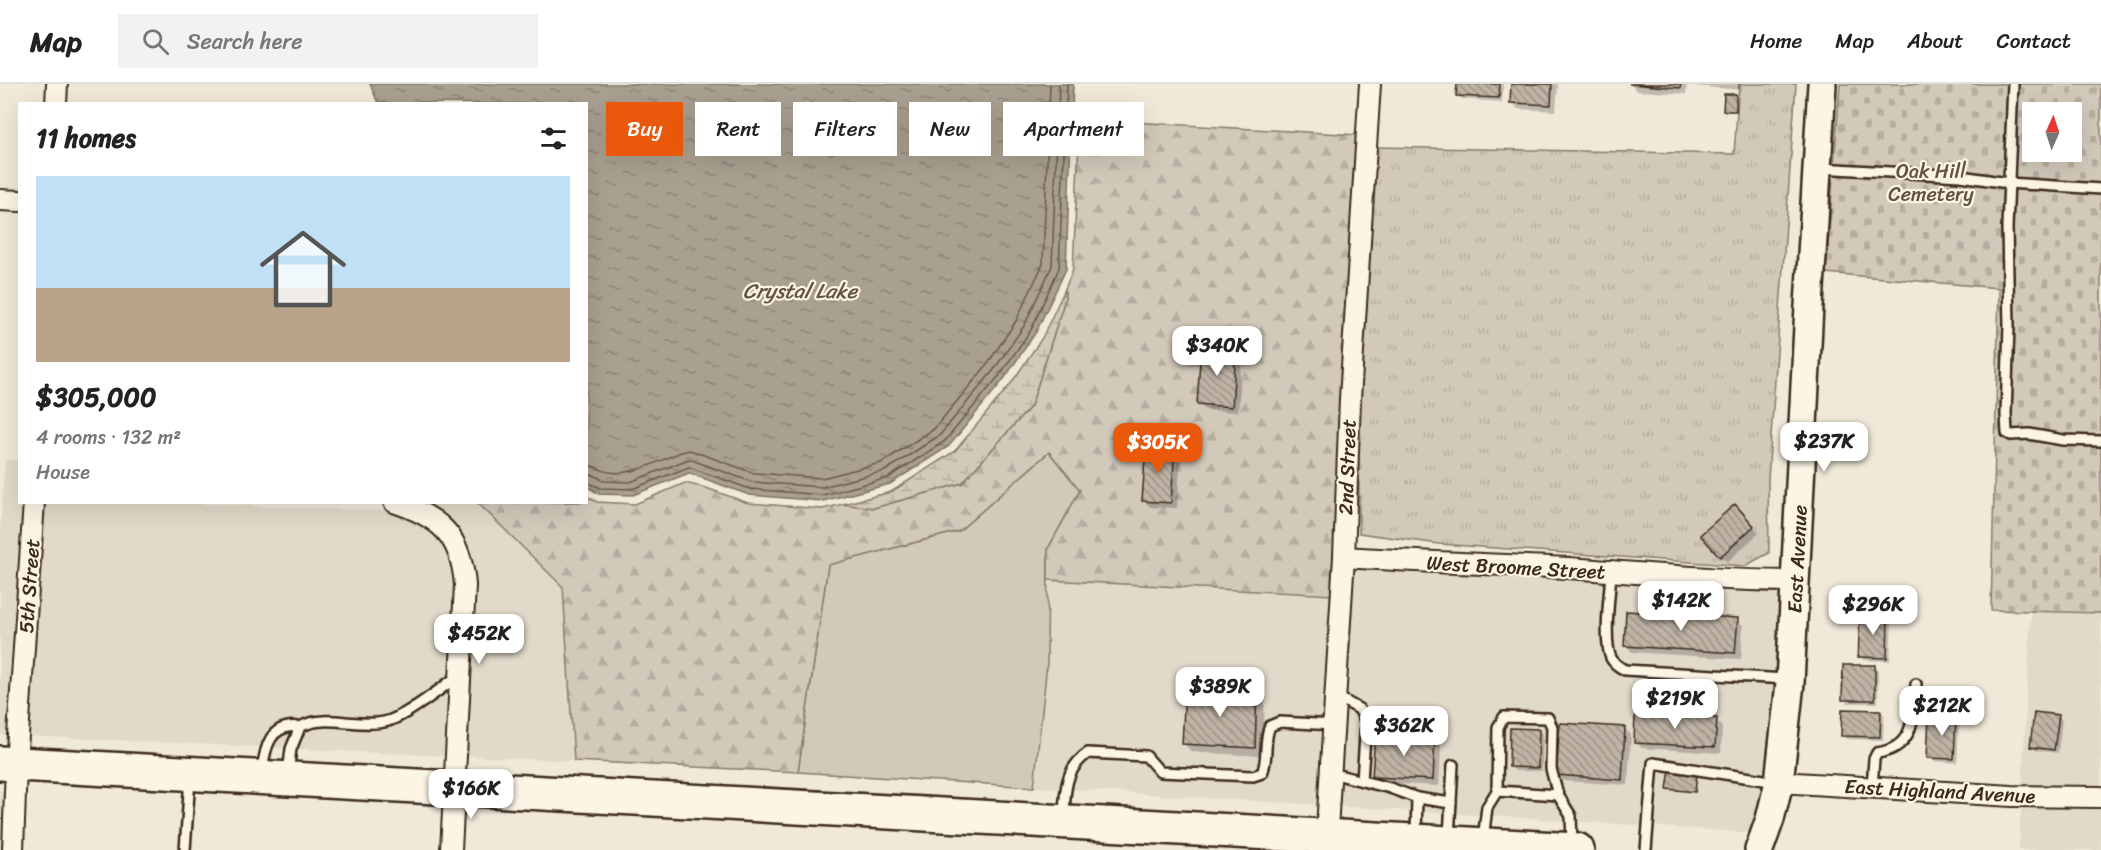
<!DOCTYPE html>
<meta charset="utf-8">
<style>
body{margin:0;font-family:Sriracha,sans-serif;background:#f2f2f2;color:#222;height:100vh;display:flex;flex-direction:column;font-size:22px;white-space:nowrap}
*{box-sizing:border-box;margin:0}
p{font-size:20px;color:#767676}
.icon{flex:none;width:33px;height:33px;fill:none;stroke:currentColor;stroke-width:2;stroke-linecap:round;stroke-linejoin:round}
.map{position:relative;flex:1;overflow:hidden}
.sheet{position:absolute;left:18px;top:18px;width:570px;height:402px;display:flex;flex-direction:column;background:#fff;border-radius:0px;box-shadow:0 6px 24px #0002}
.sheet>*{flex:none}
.guide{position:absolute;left:606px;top:18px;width:570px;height:54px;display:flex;gap:12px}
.needle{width:39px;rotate:3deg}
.buttons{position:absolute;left:2022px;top:18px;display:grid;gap:12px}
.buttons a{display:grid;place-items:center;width:60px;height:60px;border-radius:0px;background:#fff;box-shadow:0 6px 24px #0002;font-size:30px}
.price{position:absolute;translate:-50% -51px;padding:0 14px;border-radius:12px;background:#fff;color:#222;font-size:20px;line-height:39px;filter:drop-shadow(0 2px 3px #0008)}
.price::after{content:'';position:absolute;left:50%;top:36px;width:18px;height:14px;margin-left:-9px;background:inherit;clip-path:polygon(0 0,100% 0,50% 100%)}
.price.selected{background:#ea580c;color:#fff}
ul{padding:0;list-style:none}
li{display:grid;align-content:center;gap:12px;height:318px;padding:0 18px}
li+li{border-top:2px solid #e0e0e0}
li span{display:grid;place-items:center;height:186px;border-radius:0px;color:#555}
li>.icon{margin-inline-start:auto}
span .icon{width:108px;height:108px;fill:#fffc;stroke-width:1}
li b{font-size:26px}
h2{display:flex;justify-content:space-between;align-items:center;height:72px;padding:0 18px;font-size:26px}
.chip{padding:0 21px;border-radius:0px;background:#fff;box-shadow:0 6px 24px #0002;font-size:21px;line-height:54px}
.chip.selected{background:#ea580c;color:#fff}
header{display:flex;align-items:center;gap:36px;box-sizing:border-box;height:84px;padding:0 30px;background:#fff;border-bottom:2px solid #e0e0e0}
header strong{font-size:28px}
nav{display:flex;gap:33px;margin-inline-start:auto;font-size:21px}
.search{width:420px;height:54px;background:#f2f2f2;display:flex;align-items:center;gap:15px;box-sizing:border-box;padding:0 21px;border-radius:0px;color:#767676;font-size:22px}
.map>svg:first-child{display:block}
.built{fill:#e1d9c9}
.green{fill:#d2c9ba;stroke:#867a6c;stroke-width:1.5}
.forest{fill:url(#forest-firs);stroke:#867a6c;stroke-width:1.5}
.wetland{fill:url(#wetland-marsh);stroke:#867a6c;stroke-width:1.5}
.cemetery{fill:url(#cemetery-stones);stroke:#867a6c;stroke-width:1.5;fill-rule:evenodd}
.park{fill:url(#park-tufts);stroke:#867a6c;stroke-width:1.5}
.water{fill:url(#water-ripples);stroke:#7e7163;stroke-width:1.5}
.shadow{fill:#0003}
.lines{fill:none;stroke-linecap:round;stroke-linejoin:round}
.shore{stroke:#67594c;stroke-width:1.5}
.building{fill:url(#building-back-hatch);stroke:#3b2a1e;stroke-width:1.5}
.lane-casing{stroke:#3b2a1e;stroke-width:14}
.street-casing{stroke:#3b2a1e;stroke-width:24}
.secondary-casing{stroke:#3b2a1e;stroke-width:32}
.highway-casing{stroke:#3b2a1e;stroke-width:38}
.lane{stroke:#fcf5e5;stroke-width:9}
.street{stroke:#fcf5e5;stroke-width:20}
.secondary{stroke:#fcf5e5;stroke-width:27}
.highway{stroke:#fcf5e5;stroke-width:33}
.labels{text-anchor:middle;stroke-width:4.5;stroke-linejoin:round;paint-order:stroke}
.park-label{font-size:20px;fill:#615245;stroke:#fcf5e5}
.street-label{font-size:20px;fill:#3b2a1e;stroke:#fcf5e5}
.water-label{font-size:21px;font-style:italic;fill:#625346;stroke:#fcf5e5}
</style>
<header>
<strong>Map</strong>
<div class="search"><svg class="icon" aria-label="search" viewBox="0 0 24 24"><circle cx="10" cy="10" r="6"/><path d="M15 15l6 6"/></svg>Search here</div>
<nav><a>Home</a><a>Map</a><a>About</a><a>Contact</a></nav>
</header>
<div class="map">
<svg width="2101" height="766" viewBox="0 0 2101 766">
<defs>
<pattern id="forest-firs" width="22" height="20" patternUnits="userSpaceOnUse" patternTransform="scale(1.5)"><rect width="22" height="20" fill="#d2c9ba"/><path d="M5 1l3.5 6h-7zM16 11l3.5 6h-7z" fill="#b5ad9f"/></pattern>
<pattern id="wetland-marsh" width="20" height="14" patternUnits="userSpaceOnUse" patternTransform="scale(1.5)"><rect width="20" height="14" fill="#d2c9ba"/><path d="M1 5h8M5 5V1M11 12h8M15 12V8" fill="none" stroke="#b5ad9f"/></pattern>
<pattern id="cemetery-stones" width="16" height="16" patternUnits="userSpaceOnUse" patternTransform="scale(1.5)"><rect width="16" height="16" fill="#d2c9ba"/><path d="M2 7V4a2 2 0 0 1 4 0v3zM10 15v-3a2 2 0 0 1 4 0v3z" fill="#b5ad9f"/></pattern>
<pattern id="park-tufts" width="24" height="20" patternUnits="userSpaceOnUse" patternTransform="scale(1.5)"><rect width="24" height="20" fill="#d2c9ba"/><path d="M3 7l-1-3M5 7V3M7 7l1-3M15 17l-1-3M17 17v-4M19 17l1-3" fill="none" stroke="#b5ad9f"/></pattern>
<pattern id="water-ripples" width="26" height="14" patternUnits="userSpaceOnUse" patternTransform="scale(1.5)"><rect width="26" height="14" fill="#aaa091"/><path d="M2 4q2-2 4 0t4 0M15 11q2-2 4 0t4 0" fill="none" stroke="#8c8376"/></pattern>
<pattern id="building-back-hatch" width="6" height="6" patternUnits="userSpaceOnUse" patternTransform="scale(1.5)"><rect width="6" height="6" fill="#beb3a4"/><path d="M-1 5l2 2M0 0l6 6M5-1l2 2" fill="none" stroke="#9c9285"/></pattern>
</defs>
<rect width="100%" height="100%" fill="#f0e9d9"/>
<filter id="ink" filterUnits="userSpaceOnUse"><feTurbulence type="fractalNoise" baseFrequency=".0167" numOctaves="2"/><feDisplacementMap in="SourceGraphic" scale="12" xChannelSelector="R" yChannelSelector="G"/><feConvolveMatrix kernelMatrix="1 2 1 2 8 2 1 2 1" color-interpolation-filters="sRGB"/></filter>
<g filter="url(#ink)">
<!-- built -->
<g class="built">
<path d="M5 376 19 377 20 418 25 419 10 651H0V445Z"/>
<path d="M43 419H177L389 427 414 435 432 446 443 456 450 468 455 486 456 501 447 672 27 652Z"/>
<path d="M423 419H478L563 503 574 677 464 672 468 468 470 466 463 451 461 452 455 441 442 429Z"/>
<path d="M1352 483 1786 507 1774 673 1756 749 1337 722Z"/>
<path d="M1048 496 1333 511 1320 721 1034 703 1047 580Z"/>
<path d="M2031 527 2101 529V703L2022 702Z"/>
<path d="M0 706H7L5 766H0Z"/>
<path d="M2021 722 2101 723V766H2019Z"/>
</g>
<!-- green -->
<path class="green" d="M1049 368 1080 406 1048 465 1047 580 1034 703 798 688 828 481 959 447Z"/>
<!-- forest -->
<path class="forest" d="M1080 35 1359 51 1333 511 1048 496V465L1080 406 1049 368 959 447 828 481 798 688 574 677 563 503 478 419 586 418 587 412 597 418 635 420 685 399 706 404 748 419 823 425 843 420 874 424 962 399 1031 322 1065 215V205L1073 185Z"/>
<!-- wetland -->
<path class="wetland" d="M1065 205V215L1031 322 962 399 874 424 843 420 891 408 955 367 1010 301 1042 254Z"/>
<!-- cemetery -->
<path class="cemetery" d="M1840 0H2101V529L1991 526 1999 204 1826 189ZM2032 28H2072V68H2032Z"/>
<!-- park -->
<path class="park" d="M1739 0H1796L1768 395 1769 469 1745 482 1439 460 1359 449V316L1376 63 1734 70Z"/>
<!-- water -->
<path class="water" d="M370 0H1073L1066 185 1036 248 1004 295 949 362 890 400 823 417 749 411 689 389 633 411 599 410 586 402V20L378 19Z"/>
<!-- shadow -->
<g class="shadow">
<path d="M1459 0H1503L1502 18 1462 15 1458 11Z"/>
<path d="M1512 0H1558L1556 27 1518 25 1512 18Z"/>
<path d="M1687 0 1686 10 1637 7 1631 1Z"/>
<path d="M1691 0H1742V6L1693 2Z"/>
<path d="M1736 12 1737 28H1726L1725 26Z"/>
<path d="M1235 267 1242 273 1238 328 1205 326 1199 319Z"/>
<path d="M1175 365 1181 371 1177 424 1150 423 1144 416Z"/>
<path d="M1741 428 1759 449 1727 478 1721 472Z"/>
<path d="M1888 531 1892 535 1890 577 1864 576 1860 572Z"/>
<path d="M1737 535 1743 542 1741 575 1632 568 1626 561Z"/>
<path d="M1874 582 1878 586V619H1848L1844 615Z"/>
<path d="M1257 609 1265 617 1262 672 1192 668 1184 660Z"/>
<path d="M1880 627 1884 631 1883 656 1846 655 1842 651Z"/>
<path d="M2058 632 2062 636 2058 669 2035 666 2031 662Z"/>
<path d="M1955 634 1959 638 1957 679 1933 677 1929 673Z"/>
<path d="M1716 636 1722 642 1721 669 1642 664 1635 658Z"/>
<path d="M1625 645 1631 651 1628 701 1564 697 1558 690Z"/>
<path d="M1539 646 1543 650 1542 687H1515L1511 683Z"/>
<path d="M1434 654 1441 661 1439 702 1380 699 1374 693Z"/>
<path d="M1696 690 1698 691 1696 709 1669 705Z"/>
</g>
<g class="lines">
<!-- shore -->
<g class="shore">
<path d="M586 381C595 381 601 387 609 388 634 392 658 377 681 368L690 366 754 389 822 394 881 379 934 345 986 282 1016 237 1043 180 1050 0"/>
<path d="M586 390 594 391 604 397 630 398 689 375 752 398 822 403 885 387 940 351 993 287 1024 242 1052 182 1059 0"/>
<path d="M586 398 601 404 632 405 689 383 750 405 823 411 888 394 945 357 999 292 1031 246 1059 184 1067 0"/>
</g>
</g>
<!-- building -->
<g class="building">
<path d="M1457 0H1500L1499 14 1456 12Z"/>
<path d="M1511 0H1552L1551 21 1510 19Z"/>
<path d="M1629 0H1681L1680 4Z"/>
<path d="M1724 10H1736V27H1723Z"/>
<path d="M1201 263 1236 265 1232 323 1197 320Z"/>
<path d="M1146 361 1175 363 1171 419 1142 417Z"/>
<path d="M1735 420 1754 442 1720 473 1700 451Z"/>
<path d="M1626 527 1738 534 1735 569 1624 562Z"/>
<path d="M1860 529 1888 530 1887 574 1858 573Z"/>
<path d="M1843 581H1875V616H1842Z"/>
<path d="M1185 604 1257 607 1255 664 1182 660Z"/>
<path d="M1842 625 1881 626 1880 653 1841 652Z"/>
<path d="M2034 628 2059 631 2054 666 2030 663Z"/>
<path d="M1635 630 1717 634 1715 663 1634 659Z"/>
<path d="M1929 631 1956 632 1954 675 1927 674Z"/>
<path d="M1560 639 1625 643 1622 696 1556 691Z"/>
<path d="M1510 644 1539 645 1538 684 1509 683Z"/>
<path d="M1375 650 1435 653 1433 696 1372 693Z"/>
<path d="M1670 685 1697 688 1695 708 1667 705Z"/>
</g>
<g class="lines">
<defs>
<g id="lane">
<path d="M2013 0 2007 144 2009 242 2006 330 2007 349 2011 351 2029 350 2063 356 2101 357"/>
<path d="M1819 84 1961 92 2008 99 2101 105"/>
<path d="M1611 488C1610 509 1603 556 1611 574 1614 580 1619 583 1625 586L1787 595"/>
<path d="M1336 612 1359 625 1366 638 1362 696"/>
<path d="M300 643C325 629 356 644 384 638 403 635 442 604 459 591"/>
<path d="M262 687C265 663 270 639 300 643L291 665 288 689"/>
<path d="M1331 689 1390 704 1417 714 1451 719"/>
<path d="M1872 704 1874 675 1877 669C1916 664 1913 631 1916 600"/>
<path d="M1497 707 1558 711"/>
<path d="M1064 732C1065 706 1065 685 1088 669L1146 672 1160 688 1253 692 1262 689C1269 674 1263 657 1270 642L1280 638 1334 641"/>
<path d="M1416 751 1417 714"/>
<path d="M1449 753 1453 681"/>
<path d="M1483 756 1487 723 1497 707 1498 643 1504 633 1548 634 1552 643 1551 685 1558 711 1571 732 1572 760"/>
<path d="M185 766 190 694"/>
<path d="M1646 766 1653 679 1777 698"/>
</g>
<g id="street">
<path d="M56 20 57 0"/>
<path d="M0 116 20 117"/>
<path d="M394 418C440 433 461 451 465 501L451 766"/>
<path d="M1344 473C1419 478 1493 480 1567 484 1643 489 1719 497 1795 497"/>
<path d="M1779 698 2012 712 2101 713"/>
<path d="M1326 761 1344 473 1350 315 1370 0"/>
<path d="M13 766 16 680 34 418"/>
</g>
<path id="secondary" d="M1759 766 1770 735 1779 698 1790 599 1809 222 1822 0"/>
<path id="highway" d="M0 679 1577 766"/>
</defs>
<!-- lane casing -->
<use href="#lane" class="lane-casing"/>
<!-- street casing -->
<use href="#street" class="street-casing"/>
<!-- secondary casing -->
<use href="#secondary" class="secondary-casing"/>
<!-- highway casing -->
<use href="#highway" class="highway-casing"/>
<!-- lane -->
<use href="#lane" class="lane"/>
<!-- street -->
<use href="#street" class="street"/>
<!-- secondary -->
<use href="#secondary" class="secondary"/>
<!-- highway -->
<use href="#highway" class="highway"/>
</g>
</g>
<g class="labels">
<!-- park labels -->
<g class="park-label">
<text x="1931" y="94">Oak Hill<tspan x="1931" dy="23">Cemetery</tspan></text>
</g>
<!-- street labels -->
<g class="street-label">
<text transform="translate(1347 383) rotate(-88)" y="7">2nd Street</text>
<text transform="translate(1797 475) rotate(-87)" y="7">East Avenue</text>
<text transform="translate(1516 483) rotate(3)" y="7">West Broome Street</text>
<text transform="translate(29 502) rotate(-86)" y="7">5th Street</text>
<text transform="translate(1940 707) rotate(3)" y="7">East Highland Avenue</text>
</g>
<!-- water labels -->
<g class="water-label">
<text x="800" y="214">Crystal Lake</text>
</g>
</g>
</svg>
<div class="buttons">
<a><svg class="needle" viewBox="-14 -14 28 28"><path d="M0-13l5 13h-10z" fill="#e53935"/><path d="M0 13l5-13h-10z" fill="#767676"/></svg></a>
</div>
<b class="price" style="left:1217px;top:293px">$340K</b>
<b class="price" style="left:1824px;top:389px">$237K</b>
<b class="price selected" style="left:1158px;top:390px">$305K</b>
<b class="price" style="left:1681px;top:548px">$142K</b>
<b class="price" style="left:1873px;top:552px">$296K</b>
<b class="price" style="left:479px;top:581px">$452K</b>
<b class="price" style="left:1220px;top:634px">$389K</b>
<b class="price" style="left:1675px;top:646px">$219K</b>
<b class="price" style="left:1942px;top:653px">$212K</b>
<b class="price" style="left:1404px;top:673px">$362K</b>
<b class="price" style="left:471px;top:736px">$166K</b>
<div class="guide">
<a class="chip selected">Buy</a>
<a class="chip">Rent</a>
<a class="chip">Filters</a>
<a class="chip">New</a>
<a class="chip">Apartment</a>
</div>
<section class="sheet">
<h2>11 homes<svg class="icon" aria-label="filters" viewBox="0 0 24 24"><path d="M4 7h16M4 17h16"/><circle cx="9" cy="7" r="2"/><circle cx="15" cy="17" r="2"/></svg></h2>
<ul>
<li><span style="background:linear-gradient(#bfe0f5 60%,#b9a48a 0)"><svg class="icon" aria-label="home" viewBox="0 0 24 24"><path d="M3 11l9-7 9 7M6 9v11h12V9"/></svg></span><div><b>$305,000</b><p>4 rooms · 132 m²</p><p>House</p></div></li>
</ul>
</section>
</div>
